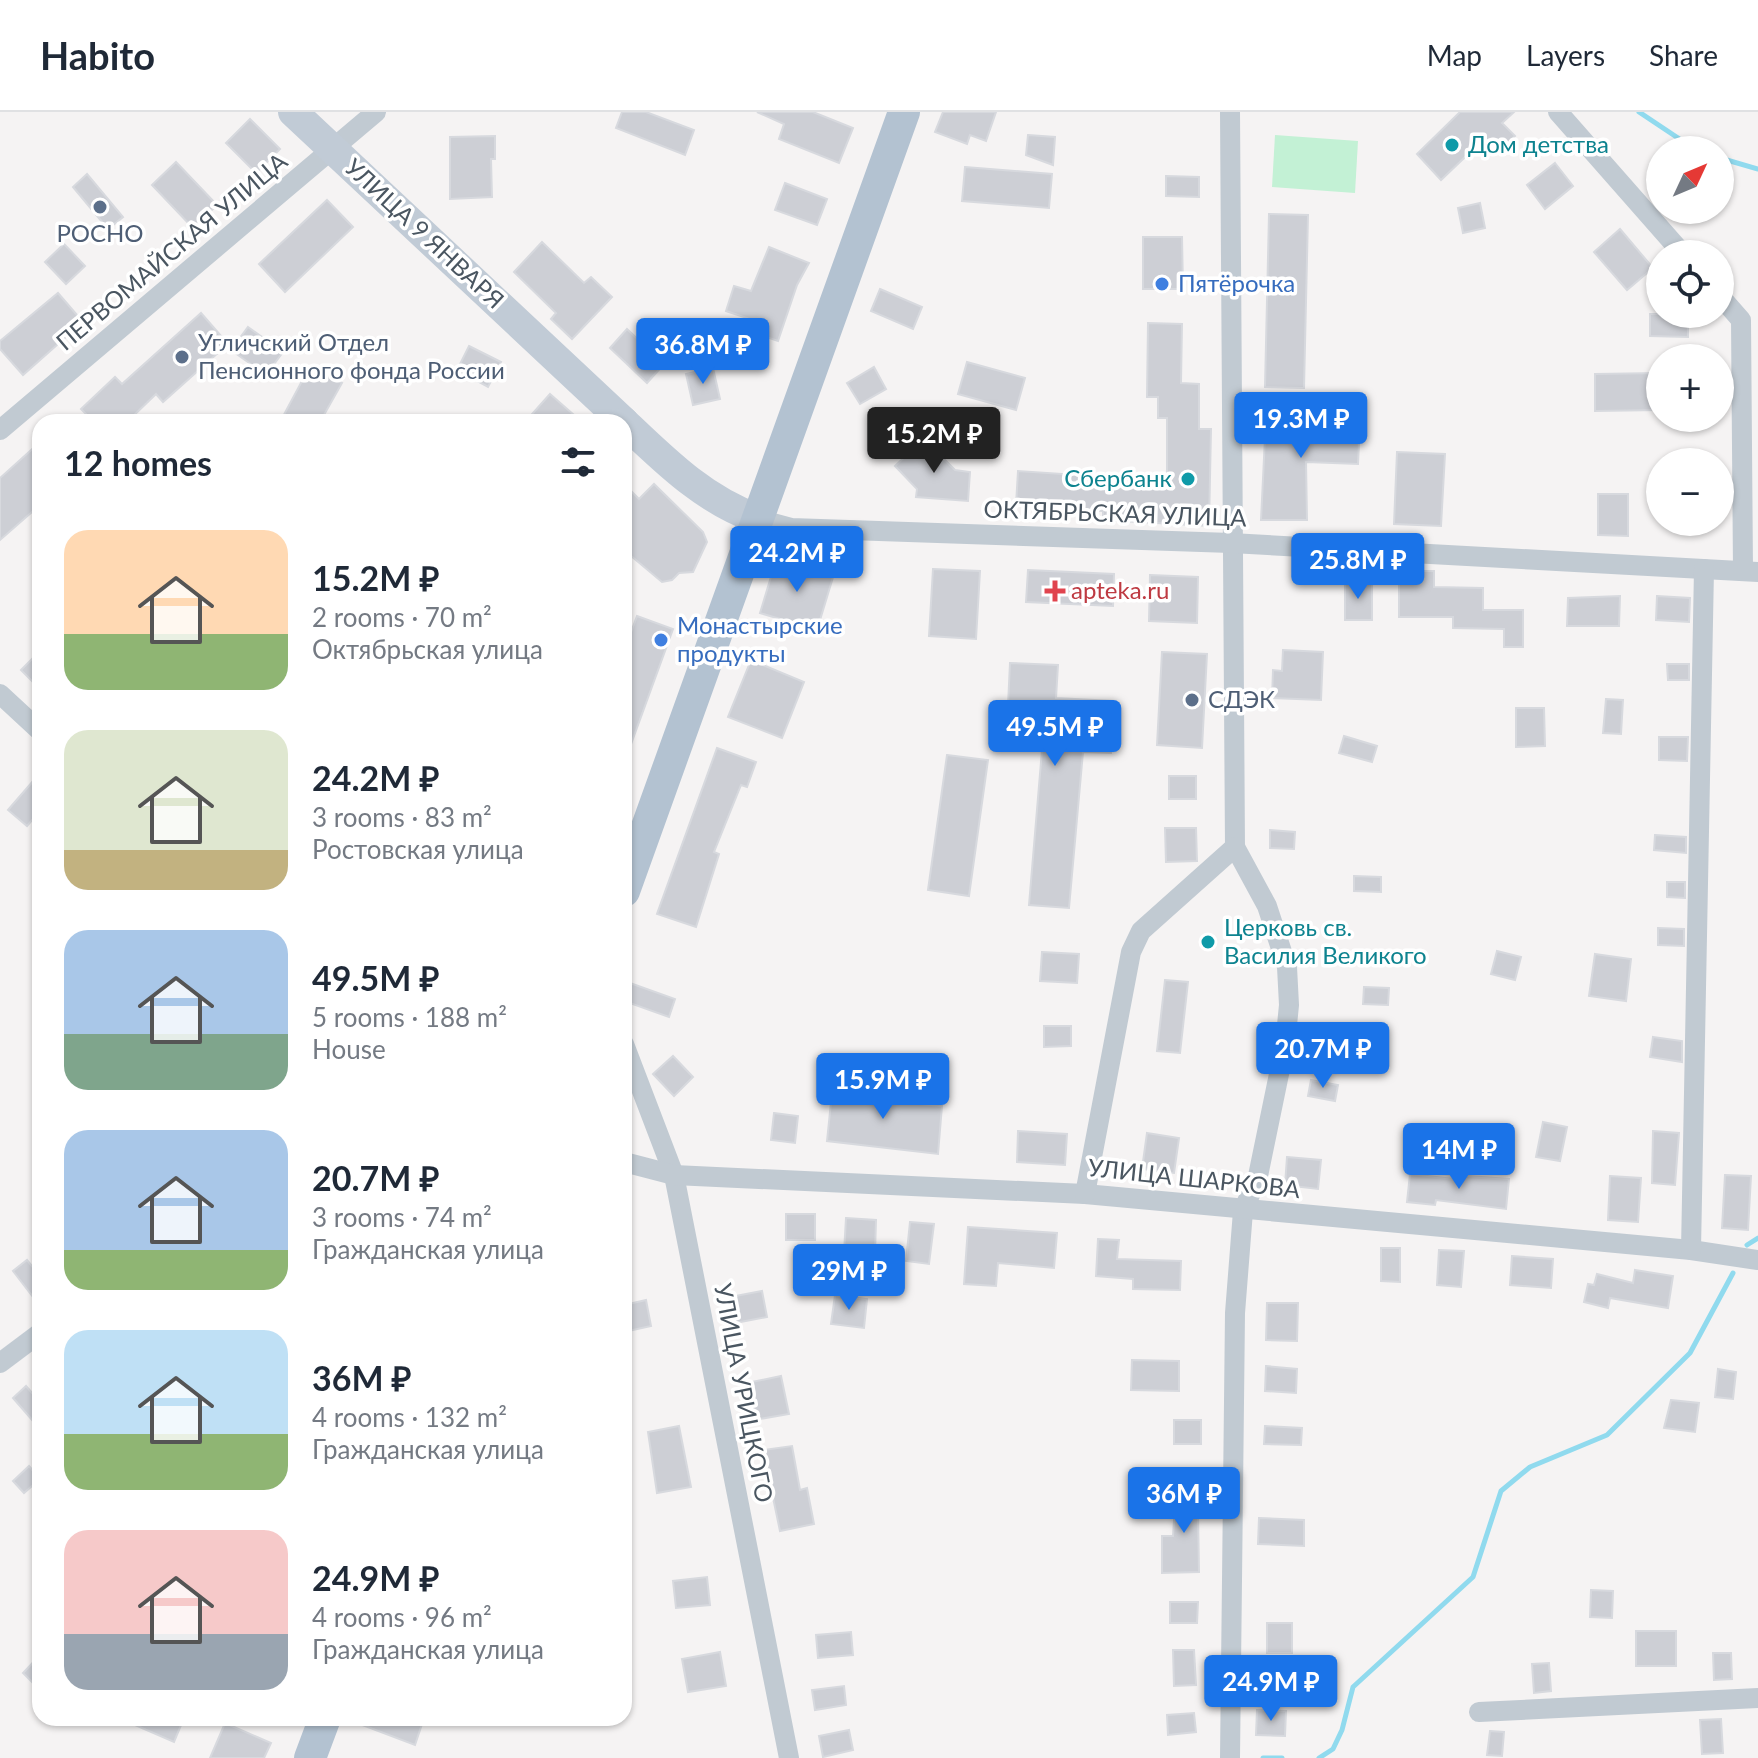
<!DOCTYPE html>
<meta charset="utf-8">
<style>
body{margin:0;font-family:Lato,sans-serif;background:#f2f2f3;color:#1f2937;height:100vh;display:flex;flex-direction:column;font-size:30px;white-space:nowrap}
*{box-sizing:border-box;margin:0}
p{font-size:26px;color:#747a83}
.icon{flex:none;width:44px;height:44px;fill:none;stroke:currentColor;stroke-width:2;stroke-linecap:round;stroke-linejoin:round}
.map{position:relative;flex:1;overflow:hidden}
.sheet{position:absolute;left:32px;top:302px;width:600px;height:1312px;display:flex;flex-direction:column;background:#fff;border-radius:24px;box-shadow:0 2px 6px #0004}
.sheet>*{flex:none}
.needle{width:52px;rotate:46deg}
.controls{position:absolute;left:1646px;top:24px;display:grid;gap:16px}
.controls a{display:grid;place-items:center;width:88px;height:88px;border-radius:50%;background:#fff;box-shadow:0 2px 6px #0004;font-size:40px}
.price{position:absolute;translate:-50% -68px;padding:0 18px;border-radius:8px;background:#1a73e8;color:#fff;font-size:26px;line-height:52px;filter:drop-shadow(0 2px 4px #0008)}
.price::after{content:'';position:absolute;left:50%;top:48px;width:24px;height:18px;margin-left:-12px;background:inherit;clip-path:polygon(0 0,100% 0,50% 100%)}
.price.active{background:#222;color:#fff}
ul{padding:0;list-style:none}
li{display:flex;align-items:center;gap:24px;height:200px;padding:0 32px}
li span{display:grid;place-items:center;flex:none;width:224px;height:160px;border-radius:24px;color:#555}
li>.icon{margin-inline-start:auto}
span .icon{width:96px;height:96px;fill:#fffc;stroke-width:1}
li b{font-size:34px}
h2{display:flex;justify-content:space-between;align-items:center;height:96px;padding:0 32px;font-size:34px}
header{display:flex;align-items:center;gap:48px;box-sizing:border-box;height:112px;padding:0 40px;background:#fff;border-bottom:2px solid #e0e1e3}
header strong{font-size:38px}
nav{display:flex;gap:44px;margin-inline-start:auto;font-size:28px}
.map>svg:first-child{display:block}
.green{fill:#c3f1d5}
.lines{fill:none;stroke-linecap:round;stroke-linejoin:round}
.stream{stroke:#90daee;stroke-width:5}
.building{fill:#cdcfd5;stroke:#d7d9de;stroke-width:2}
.street{stroke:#c1cad2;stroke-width:20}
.secondary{stroke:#c1cbd6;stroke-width:30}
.primary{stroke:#b3c2d1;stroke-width:32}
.culture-dot{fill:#0f9aa8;stroke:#fff;stroke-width:3}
.service-dot{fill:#5c6f8a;stroke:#fff;stroke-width:3}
.shop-dot{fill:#3f7fe0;stroke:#fff;stroke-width:3}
.health-dot{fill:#e0444e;stroke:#fff;stroke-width:3}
.labels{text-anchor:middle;stroke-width:7;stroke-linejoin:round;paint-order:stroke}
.culture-label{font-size:24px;fill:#0d838f;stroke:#fff;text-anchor:start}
.service-label{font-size:24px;fill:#4e5e75;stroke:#fff;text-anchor:start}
.street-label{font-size:24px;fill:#4a5661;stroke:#fff}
.shop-label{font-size:24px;fill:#366cbe;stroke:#fff;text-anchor:start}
.health-label{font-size:24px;fill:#be3a42;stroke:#fff;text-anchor:start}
</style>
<header>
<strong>Habito</strong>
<nav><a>Map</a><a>Layers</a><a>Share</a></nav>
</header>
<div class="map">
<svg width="1758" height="1646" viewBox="0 0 1758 1646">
<rect width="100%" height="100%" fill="#f5f3f3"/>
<!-- green -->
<path class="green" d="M1275 23 1358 29 1355 81 1272 75Z"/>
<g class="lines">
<!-- stream -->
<g class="stream">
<path d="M1639 0 1696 38"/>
<path d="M1720 46 1758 57"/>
<path d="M1747 1133 1758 1126"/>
<path d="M1263 1646H1282"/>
<path d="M1319 1646 1333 1637 1342 1618 1353 1575 1473 1465 1501 1379 1530 1355 1607 1323 1690 1241 1733 1161"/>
</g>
</g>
<!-- building -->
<g class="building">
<path d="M622 0H646L694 18 685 43 616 16Z"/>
<path d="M757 0H813L853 16 839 51 779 27 784 12Z"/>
<path d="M943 0H996L986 29 970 23 967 32 935 20Z"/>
<path d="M1460 0H1514L1502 11 1515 24 1499 40 1485 26 1441 68 1417 42Z"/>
<path d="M250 7 280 37 256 61 226 31Z"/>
<path d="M1028 23 1055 25 1053 53 1026 43Z"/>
<path d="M495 24V47H491L492 85 450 87V25Z"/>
<path d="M176 50 217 93 193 116 152 73Z"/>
<path d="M1555 51 1573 74 1545 97 1527 73Z"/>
<path d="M965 55 1052 62 1049 96 962 89Z"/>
<path d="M87 62 123 105 108 117 73 75Z"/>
<path d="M1166 64 1199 65V85L1166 84Z"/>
<path d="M785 71 827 87 817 113 775 98Z"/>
<path d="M327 88 353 115 285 180 259 152Z"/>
<path d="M1480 91 1485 116 1463 121 1458 96Z"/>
<path d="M1269 102 1308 103 1304 276 1265 275Z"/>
<path d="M1620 117 1653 156 1627 178 1594 140Z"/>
<path d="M1143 125H1182L1183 177H1143Z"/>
<path d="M542 130 584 171 591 165 612 185 572 227 551 207 556 201 514 160Z"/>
<path d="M64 132 85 154 66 172 45 150Z"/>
<path d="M769 135 809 151 797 173 778 229 746 218 750 207 726 199 734 174 751 179Z"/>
<path d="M880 177 922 195 913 217 871 199Z"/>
<path d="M58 181 83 210 23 263 0 237V229Z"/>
<path d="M201 201 228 232 163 290 156 282 127 310H94L81 297 115 265 122 272Z"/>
<path d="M1650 202H1688V225L1650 224Z"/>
<path d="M1148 211 1182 212 1181 271 1199 272V317H1211L1209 414 1103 408V399L1016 393 1018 359 1167 369V306H1158V285H1147Z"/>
<path d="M248 215 283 240 266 263 231 238Z"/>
<path d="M627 217 664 252 647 271 610 236Z"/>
<path d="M469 234 501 250 488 275 457 258Z"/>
<path d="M967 250 1025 266 1016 298 958 282Z"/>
<path d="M310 254 342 271 320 310H280Z"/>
<path d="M874 255 886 277 860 292 847 271Z"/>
<path d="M713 256 720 287 693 293 686 262Z"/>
<path d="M1660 261V298L1595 299V262Z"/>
<path d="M550 282 582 310H525Z"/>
<path d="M1266 305 1360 309 1358 352 1306 350 1307 408H1261Z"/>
<path d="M924 327 955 358 970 360 968 389 916 385 917 377 895 354Z"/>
<path d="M40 330V393L0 428V366Z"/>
<path d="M1397 340 1445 342 1441 414 1394 412Z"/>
<path d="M624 372 639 387 654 372 703 420 707 430 693 460 679 461 672 468 662 470 624 438Z"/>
<path d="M1598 382H1628V424L1598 423Z"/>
<path d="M777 445 834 462 817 518 760 501Z"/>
<path d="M933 457 980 459 976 527 929 524Z"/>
<path d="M1028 458 1114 462 1113 494 1026 490Z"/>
<path d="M1399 459H1434V475L1483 476V498H1523V535H1504V517L1453 516V505H1399Z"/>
<path d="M1150 463 1198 465 1197 511 1149 509Z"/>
<rect x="1345" y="470" width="27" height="38"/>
<path d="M1620 484 1619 514H1567L1568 486Z"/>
<path d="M1657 484 1690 486 1689 510 1656 508Z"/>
<path d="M637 504 673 517 626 646 624 539Z"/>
<path d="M1283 538 1323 540 1321 588 1272 586 1273 558 1282 559Z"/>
<path d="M40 539V577L21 558Z"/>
<path d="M1162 540 1207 542 1202 636 1157 633Z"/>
<path d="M751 548 804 570 782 626 728 605Z"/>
<path d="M1010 551 1058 553 1056 586 1113 589 1111 641 1083 640 1069 796 1029 793 1042 638 1006 636Z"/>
<path d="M1667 552H1689V568H1668Z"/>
<path d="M1606 587 1623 588 1621 622 1603 621Z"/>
<path d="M1516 596H1544L1545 634 1516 635Z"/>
<path d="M1344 624 1377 634 1372 650 1339 641Z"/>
<path d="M1659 625H1688L1687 649 1659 648Z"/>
<path d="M717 636 756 650 747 675 741 673 714 740 719 742 696 815 657 802Z"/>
<path d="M947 643 988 648 969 784 928 778Z"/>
<path d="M40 661V699L27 714 8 698Z"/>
<rect x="1169" y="664" width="27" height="23"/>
<path d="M1165 716H1196L1197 749 1166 750Z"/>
<path d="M1270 718 1295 720 1294 737 1270 736Z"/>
<path d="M1655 723 1686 725V741L1654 738Z"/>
<path d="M1354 764 1381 765V780L1354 779Z"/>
<path d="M1667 770H1685V786L1667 785Z"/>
<path d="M1658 816 1684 817V834L1658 833Z"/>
<path d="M1497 839 1521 845 1515 868 1491 862Z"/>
<path d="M1042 840 1079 842 1077 871 1040 869Z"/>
<path d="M1595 842 1631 847 1626 889 1589 884Z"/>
<path d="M1165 868 1188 870 1180 941 1157 939Z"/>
<path d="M630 871 675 887 669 905 624 889Z"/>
<path d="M1364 875 1389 876 1388 893 1363 892Z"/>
<path d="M1044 914H1071V934L1044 935Z"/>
<path d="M1653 925 1682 929V950L1650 945Z"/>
<path d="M673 944 693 965 674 984 653 962Z"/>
<path d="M1311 968 1338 973 1335 989 1308 984Z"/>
<path d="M833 971 861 974 860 981 898 986V990L942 994 938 1042 827 1029Z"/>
<path d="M774 1001 798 1004 795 1031 771 1028Z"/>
<path d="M1543 1010 1567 1015 1560 1049 1536 1045Z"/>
<path d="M1018 1019 1067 1022 1065 1053 1017 1050Z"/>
<path d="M1653 1019 1679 1021 1675 1073 1652 1071Z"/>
<path d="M1147 1021 1179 1026 1174 1061 1142 1057Z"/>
<path d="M1287 1045 1321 1048 1318 1077 1285 1073Z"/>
<path d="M1410 1062 1454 1067V1063L1509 1067 1506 1097 1436 1088 1435 1093 1407 1090Z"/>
<path d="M1725 1063 1751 1064 1748 1118 1722 1116Z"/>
<path d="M1610 1064 1641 1066 1638 1110 1608 1108Z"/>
<rect x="786" y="1102" width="29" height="26"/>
<path d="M846 1106 876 1108 875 1142 844 1141Z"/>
<path d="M910 1110 934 1112 929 1152 906 1149Z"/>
<path d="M968 1115 1057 1121 1054 1156 998 1151 996 1174 964 1172Z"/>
<path d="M1098 1127 1119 1128 1117 1147 1181 1149 1180 1178 1133 1177V1167L1096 1164Z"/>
<path d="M1381 1136H1400V1170L1381 1169Z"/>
<path d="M1439 1138 1464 1139 1461 1175 1437 1173Z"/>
<path d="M1512 1144 1553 1147 1551 1176 1510 1173Z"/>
<path d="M27 1148 40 1164V1194L13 1159Z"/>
<path d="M1635 1158 1673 1164 1668 1196 1610 1186 1608 1196 1584 1190 1588 1172 1594 1173 1597 1162 1633 1171Z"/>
<path d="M762 1179 767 1205 735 1211 730 1185Z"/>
<path d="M835 1183 867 1187 864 1216 831 1212Z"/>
<path d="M646 1188 651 1214 624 1220V1193Z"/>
<path d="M1267 1191H1298L1297 1229 1266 1228Z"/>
<path d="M1132 1248 1179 1249V1279L1131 1278Z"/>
<path d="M1266 1254 1297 1257 1296 1281 1265 1279Z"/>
<path d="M1718 1257 1736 1260 1733 1287 1715 1285Z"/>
<path d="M781 1264 789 1302 754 1308 747 1271Z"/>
<path d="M26 1274 40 1290V1317L13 1286Z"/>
<path d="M1671 1288 1699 1291 1695 1320 1664 1316Z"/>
<rect x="1174" y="1308" width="27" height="24"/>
<path d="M679 1314 691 1375 657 1381 648 1320Z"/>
<path d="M1265 1314 1302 1316 1301 1333 1264 1332Z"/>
<path d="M792 1334 800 1378 807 1376 814 1412 780 1419 763 1338Z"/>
<path d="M29 1354 40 1367 24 1381 13 1369Z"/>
<path d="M1176 1378 1203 1379 1202 1401H1198L1199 1460 1162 1461V1424H1173Z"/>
<path d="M1259 1406 1304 1408V1434L1258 1432Z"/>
<path d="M707 1465 710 1493 676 1496 673 1469Z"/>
<path d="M1591 1478 1613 1479 1612 1506 1590 1505Z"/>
<path d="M1170 1490H1198L1197 1511H1170Z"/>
<rect x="1267" y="1511" width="25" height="30"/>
<rect x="1636" y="1519" width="40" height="35"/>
<path d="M851 1520 853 1543 818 1546 816 1523Z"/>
<path d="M1173 1538H1194L1196 1573 1174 1574Z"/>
<path d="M720 1540 726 1574 688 1580 682 1547Z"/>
<path d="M1713 1541H1731L1732 1567 1714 1568Z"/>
<path d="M40 1543V1578L23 1561Z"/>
<path d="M1549 1551 1551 1579 1534 1581 1532 1552Z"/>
<path d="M844 1574 846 1593 815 1598 812 1578Z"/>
<path d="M1257 1598 1286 1599 1285 1624 1256 1623Z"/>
<path d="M1194 1601 1196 1620 1168 1623 1167 1603Z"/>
<path d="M119 1606H184L174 1630Z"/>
<path d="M344 1606H424L415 1633Z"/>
<path d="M1721 1607 1723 1641 1702 1642 1700 1608Z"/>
<path d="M225 1611 271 1631 264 1646H210Z"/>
<path d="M849 1618 853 1638 823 1645 819 1624Z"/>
<path d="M1490 1619 1504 1620 1502 1644 1487 1643Z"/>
</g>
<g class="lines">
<!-- street -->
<g class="street">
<path d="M1230 0 1235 735 1267 794 1287 855 1289 893 1285 933 1258 1064 1243 1099 1235 1201 1230 1646"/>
<path d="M1558 0 1683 142"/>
<path d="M1720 184 1741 208 1743 459"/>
<path d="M0 318 376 0"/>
<path d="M758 407 791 416 1231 431 1758 460"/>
<path d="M0 582 40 619"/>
<path d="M624 932 674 1063 789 1646"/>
<path d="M624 1050 674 1063 1085 1082 1691 1138 1758 1148"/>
<path d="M1085 1082 1131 840 1141 819 1235 735"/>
<path d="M1691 1138 1704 457"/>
<path d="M0 1251 40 1221"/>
<path d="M1479 1600 1758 1586"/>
</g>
<!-- secondary -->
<g class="secondary">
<path d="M293 0 624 310"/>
<path d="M624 310C665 349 704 388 758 407"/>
</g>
<!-- primary -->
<g class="primary">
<path d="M624 779 904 0"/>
<path d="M310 1646 325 1606"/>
</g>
</g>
<!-- markers -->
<g class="culture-dot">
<circle cx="1452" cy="33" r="8"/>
<circle cx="1188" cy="367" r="8"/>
<circle cx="1208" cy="830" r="8"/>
</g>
<g class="service-dot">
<circle cx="100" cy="95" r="8"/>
<circle cx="182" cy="245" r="8"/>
<circle cx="1192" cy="588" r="8"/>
</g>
<g class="shop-dot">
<circle cx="1162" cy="172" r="8"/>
<circle cx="661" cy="528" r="8"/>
</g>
<path class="health-dot" d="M1051 467h8v8h8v8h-8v8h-8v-8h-8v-8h8z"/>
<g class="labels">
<!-- culture labels -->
<g class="culture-label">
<text x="1468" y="41">Дом детства</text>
<text x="1172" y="375" text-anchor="end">Сбербанк</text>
<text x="1224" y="824">Церковь св.<tspan x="1224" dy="28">Василия Великого</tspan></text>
</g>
<!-- service labels -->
<g class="service-label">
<text x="100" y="130" text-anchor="middle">РОСНО</text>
<text x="198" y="239">Угличский Отдел<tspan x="198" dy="28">Пенсионного фонда России</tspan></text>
<text x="1208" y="596">СДЭК</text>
</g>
<!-- street labels -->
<g class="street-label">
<text transform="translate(424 122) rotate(43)" y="8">УЛИЦА 9 ЯНВАРЯ</text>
<text transform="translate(172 140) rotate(-40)" y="8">ПЕРВОМАЙСКАЯ УЛИЦА</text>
<text transform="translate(1115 402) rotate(2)" y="8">ОКТЯБРЬСКАЯ УЛИЦА</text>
<text transform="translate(1194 1067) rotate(6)" y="8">УЛИЦА ШАРКОВА</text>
<text transform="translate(743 1281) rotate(79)" y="8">УЛИЦА УРИЦКОГО</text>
</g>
<!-- shop labels -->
<g class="shop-label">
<text x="1178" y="180">Пятёрочка</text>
<text x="677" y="522">Монастырские<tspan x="677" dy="28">продукты</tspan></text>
</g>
<!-- health labels -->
<g class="health-label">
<text x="1071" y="487">apteka.ru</text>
</g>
</g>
</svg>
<div class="controls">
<a><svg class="needle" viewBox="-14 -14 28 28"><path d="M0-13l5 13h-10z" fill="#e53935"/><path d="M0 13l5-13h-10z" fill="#747a83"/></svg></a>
<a><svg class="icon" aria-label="locate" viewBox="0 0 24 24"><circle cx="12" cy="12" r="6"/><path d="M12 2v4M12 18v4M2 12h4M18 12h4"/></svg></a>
<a>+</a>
<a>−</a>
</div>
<b class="price" style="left:703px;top:274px">36.8M ₽</b>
<b class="price" style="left:1301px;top:348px">19.3M ₽</b>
<b class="price active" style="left:934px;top:363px">15.2M ₽</b>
<b class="price" style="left:797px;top:482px">24.2M ₽</b>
<b class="price" style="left:1358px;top:489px">25.8M ₽</b>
<b class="price" style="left:1055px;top:656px">49.5M ₽</b>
<b class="price" style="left:1323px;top:978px">20.7M ₽</b>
<b class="price" style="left:883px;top:1009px">15.9M ₽</b>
<b class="price" style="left:1459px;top:1079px">14M ₽</b>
<b class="price" style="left:849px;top:1200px">29M ₽</b>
<b class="price" style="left:1184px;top:1423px">36M ₽</b>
<b class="price" style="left:1271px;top:1611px">24.9M ₽</b>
<section class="sheet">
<h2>12 homes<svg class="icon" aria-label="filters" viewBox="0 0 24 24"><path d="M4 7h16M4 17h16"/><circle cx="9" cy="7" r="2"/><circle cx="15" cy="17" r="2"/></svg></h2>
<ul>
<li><span style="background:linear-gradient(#ffd9b3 65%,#8fb573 0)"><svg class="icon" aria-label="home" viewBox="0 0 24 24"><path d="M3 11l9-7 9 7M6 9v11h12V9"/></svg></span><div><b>15.2M ₽</b><p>2 rooms · 70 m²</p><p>Октябрьская улица</p></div></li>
<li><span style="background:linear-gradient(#dfe7d0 75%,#c2b280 0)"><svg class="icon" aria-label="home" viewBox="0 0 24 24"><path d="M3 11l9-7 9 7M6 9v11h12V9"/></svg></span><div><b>24.2M ₽</b><p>3 rooms · 83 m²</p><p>Ростовская улица</p></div></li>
<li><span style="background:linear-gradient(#a9c7e8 65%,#7fa58c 0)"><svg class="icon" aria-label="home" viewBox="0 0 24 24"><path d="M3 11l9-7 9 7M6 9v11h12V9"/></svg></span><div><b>49.5M ₽</b><p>5 rooms · 188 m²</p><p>House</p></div></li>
<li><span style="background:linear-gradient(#a9c7e8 75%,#8fb573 0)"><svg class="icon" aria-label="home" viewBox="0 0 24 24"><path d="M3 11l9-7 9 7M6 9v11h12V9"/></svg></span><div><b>20.7M ₽</b><p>3 rooms · 74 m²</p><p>Гражданская улица</p></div></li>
<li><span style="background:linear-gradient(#bfe0f5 65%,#8fb573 0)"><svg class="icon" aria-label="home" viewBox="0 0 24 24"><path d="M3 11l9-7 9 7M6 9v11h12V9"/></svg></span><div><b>36M ₽</b><p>4 rooms · 132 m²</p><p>Гражданская улица</p></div></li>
<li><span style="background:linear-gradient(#f6c9c9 65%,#9aa5b1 0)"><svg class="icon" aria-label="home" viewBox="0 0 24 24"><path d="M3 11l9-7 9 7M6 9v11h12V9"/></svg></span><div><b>24.9M ₽</b><p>4 rooms · 96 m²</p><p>Гражданская улица</p></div></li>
</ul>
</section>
</div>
